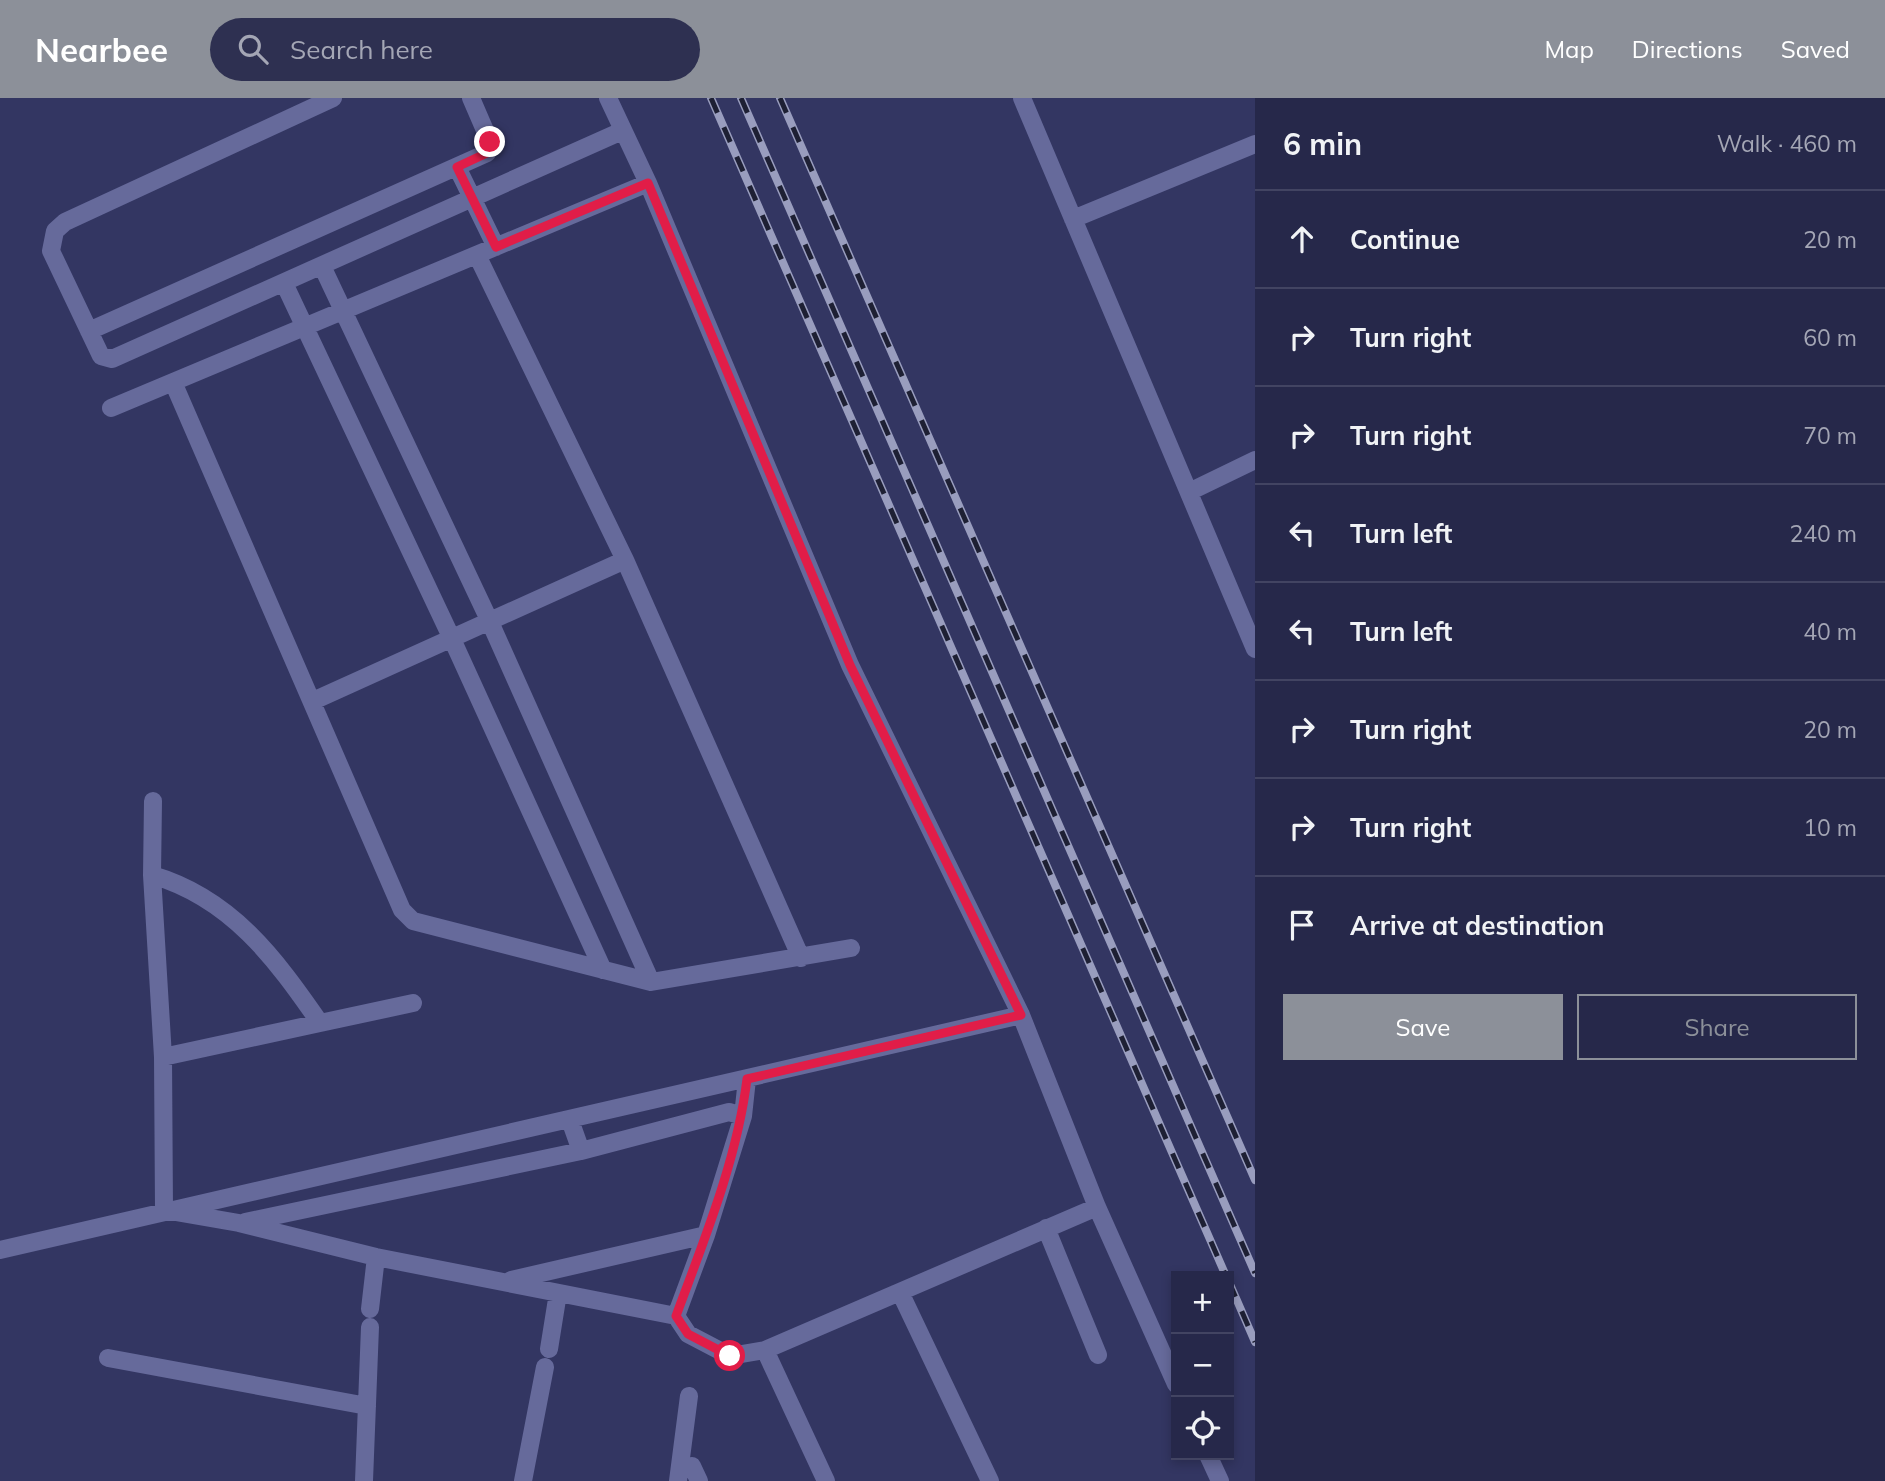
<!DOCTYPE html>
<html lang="en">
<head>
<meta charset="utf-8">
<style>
  body { margin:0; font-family:Mulish,sans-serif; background:#2e3051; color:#f1f3f6 }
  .controls { position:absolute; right:21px; bottom:21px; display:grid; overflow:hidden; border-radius:0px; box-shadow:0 4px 10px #0003 }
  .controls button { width:63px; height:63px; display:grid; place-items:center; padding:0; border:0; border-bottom:2px solid #424462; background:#26284a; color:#f1f3f6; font:35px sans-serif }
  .stop { position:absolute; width:21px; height:21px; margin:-16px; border:5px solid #e11d48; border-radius:50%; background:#fff }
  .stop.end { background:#e11d48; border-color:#fff; box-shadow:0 2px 7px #0008 }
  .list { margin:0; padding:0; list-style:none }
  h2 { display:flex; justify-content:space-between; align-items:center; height:91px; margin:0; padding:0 28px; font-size:30px }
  h2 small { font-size:23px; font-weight:400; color:#a4a6b5 }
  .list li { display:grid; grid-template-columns:46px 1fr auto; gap:21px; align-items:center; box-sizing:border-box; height:98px; padding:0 28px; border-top:2px solid #424462 }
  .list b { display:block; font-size:26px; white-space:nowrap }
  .list em { font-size:23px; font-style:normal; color:#a4a6b5 }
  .actions { display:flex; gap:14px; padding:21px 28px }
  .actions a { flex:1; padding:16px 0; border:2px solid #8c9099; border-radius:0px; text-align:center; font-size:24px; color:#8c9099 }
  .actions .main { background:#8c9099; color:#fff }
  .icon { flex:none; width:38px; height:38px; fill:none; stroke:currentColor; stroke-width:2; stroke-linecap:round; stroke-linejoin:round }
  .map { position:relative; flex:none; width:1255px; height:1383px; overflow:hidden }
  header { display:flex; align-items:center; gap:42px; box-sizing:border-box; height:98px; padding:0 35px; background:#8c9099; color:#fff }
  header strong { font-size:33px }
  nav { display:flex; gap:38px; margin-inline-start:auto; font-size:24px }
  .search { width:490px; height:63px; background:#2e3051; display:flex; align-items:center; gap:18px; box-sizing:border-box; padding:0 24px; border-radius:38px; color:#a4a6b5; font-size:26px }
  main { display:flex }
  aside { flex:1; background:#26284a }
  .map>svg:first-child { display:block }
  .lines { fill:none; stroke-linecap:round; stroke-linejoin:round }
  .street { stroke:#666a9b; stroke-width:18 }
  .rail-casing { stroke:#999dbe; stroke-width:8 }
  .rail { stroke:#1e2034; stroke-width:5; stroke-dasharray:16; stroke-linecap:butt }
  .route { stroke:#e11d48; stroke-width:9 }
</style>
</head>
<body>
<header>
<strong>Nearbee</strong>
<div class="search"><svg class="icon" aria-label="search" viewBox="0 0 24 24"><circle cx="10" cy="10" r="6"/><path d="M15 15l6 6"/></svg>Search here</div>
<nav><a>Map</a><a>Directions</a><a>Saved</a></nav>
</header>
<main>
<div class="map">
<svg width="1255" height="1383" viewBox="0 0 1255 1383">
  <rect width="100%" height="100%" fill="#333662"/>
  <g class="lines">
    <path class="street" d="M 333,0 L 65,124 L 55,133 L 51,153 L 101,258 L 112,261 L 622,33
      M 608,0 L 648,85 L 850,567 L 1021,917 L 1097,1109 L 1176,1286
      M 1022,0 L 1255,551
      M 457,69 L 496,149
      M 1073,121 L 1255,46
      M 477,157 L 625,462 L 801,860
      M 322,168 L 490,524 L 651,884
      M 284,185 L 452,541 L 603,872
      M 89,233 L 487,55 L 490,44 L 471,0
      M 173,284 L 402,812 L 413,823 L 651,884 L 851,850
      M 111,310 L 648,85
      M 1189,394 L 1255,362
      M 313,603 L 625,462
      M 153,703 L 152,777 C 231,800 275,860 320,925 L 413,905
      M 152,777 L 163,959 L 320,925
      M 163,959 L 164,1112 L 239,1125 L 376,1159 L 676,1218 L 688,1236 L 730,1258 L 765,1252 L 1097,1109
      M 570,1022 L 581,1053 L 729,1014 L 743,1018 L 747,981
      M 245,1124 L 581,1053
      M 1046,1130 L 1098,1257
      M 0,1152 L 1021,917
      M 511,1182 L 706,1137
      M 900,1194 L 990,1383
      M 370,1211 L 376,1159
      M 676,1218 L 706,1137 L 743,1018
      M 549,1251 L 558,1195
      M 765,1252 L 826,1383
      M 108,1260 L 367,1308
      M 1208,1357 L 1220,1383
      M 692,1368 L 699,1383
      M 364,1383 L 370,1229
      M 523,1383 L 545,1269
      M 678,1383 L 689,1298"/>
    <g class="rail-casing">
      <path id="rail" d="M 711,0 L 1226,1178
        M 741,0 L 1255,1175
        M 780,0 L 1255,1082
        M 1229,1184 L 1255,1244"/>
    </g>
    <use href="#rail" class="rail"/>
  </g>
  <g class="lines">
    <path class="route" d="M 490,44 L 487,55 L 457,69 L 496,149 L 648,85 L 850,567 L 1021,917 L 747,981 C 737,1062 704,1142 676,1218 L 688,1236 L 730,1258"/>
  </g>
</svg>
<div class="controls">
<button>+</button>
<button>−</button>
<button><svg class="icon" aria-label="locate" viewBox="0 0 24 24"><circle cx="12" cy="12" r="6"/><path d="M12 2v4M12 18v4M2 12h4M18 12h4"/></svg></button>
</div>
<div class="stop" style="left:730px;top:1258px"></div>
<div class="stop end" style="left:490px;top:44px"></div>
</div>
<aside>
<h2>6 min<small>Walk · 460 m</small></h2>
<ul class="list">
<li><svg class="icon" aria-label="ahead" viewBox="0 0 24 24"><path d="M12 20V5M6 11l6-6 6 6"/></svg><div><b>Continue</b></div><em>20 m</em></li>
<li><svg class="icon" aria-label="right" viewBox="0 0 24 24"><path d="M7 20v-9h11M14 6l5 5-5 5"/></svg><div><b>Turn right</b></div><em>60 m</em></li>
<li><svg class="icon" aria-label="right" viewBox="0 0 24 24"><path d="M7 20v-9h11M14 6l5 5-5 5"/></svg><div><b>Turn right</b></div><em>70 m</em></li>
<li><svg class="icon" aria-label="left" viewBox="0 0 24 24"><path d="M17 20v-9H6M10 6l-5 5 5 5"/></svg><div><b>Turn left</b></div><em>240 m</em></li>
<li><svg class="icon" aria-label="left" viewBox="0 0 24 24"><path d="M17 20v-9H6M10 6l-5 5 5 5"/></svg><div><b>Turn left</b></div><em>40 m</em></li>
<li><svg class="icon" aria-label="right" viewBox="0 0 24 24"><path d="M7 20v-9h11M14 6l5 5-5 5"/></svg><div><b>Turn right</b></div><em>20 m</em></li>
<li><svg class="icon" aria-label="right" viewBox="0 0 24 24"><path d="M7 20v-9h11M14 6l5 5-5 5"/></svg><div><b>Turn right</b></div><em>10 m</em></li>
<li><svg class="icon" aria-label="arrive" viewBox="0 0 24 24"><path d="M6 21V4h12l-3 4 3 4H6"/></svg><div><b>Arrive at destination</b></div></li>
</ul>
<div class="actions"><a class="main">Save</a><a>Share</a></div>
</aside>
</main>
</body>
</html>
